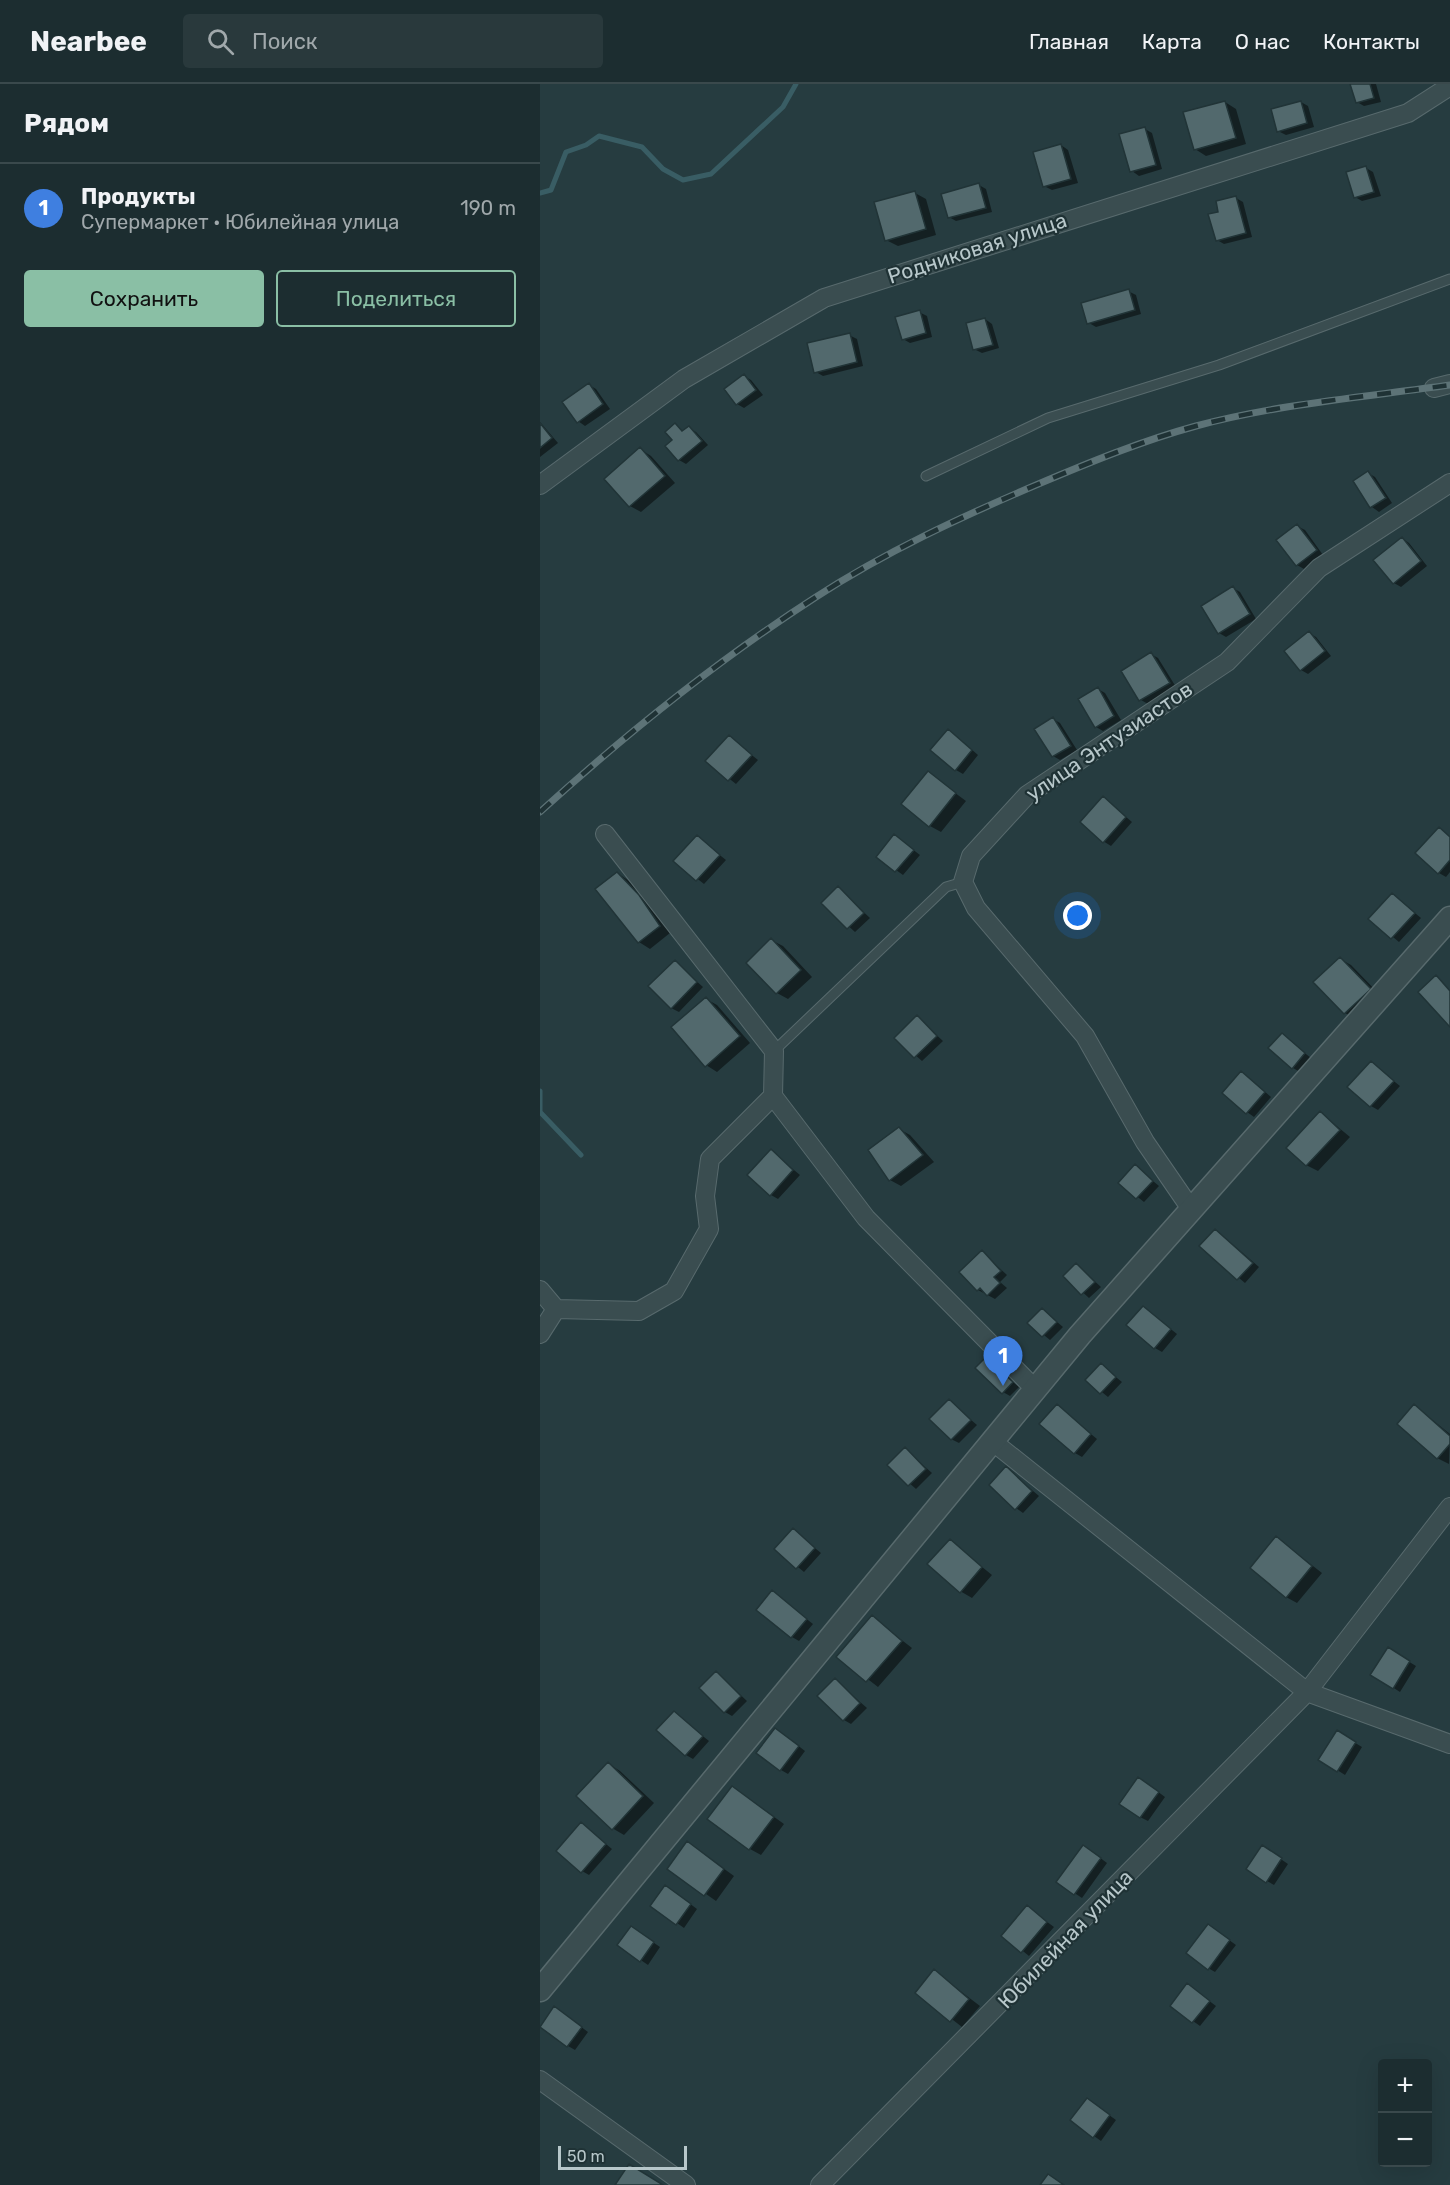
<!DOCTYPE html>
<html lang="ru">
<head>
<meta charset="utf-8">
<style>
  body { margin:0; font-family:Rubik,sans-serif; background:#29393c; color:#f1f3f6 }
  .controls { position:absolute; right:18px; bottom:18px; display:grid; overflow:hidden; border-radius:6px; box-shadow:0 6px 24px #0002 }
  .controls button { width:54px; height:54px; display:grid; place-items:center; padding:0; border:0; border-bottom:2px solid #3a494c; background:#1c2d30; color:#f1f3f6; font:30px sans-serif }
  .scale { position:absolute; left:18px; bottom:15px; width:129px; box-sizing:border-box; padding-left:6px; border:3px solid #b7c7ca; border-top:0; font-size:16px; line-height:21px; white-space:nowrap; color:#b7c7ca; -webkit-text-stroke:4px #1f3235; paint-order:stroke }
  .you { position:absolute; left:538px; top:832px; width:21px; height:21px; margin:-15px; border:4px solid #fff; border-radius:50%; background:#1a73e8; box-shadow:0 0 0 9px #1a73e833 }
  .badge { display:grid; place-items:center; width:39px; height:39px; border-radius:50%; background:#8abfa5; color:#fff; font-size:20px; font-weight:700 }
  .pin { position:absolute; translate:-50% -50px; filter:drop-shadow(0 2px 3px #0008) }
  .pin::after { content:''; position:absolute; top:32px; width:21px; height:18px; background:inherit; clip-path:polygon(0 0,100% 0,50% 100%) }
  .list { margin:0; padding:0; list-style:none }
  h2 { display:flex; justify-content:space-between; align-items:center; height:78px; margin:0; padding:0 24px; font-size:26px }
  h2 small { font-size:20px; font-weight:400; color:#a0a8ab }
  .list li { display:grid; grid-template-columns:39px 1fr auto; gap:18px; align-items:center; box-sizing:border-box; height:90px; padding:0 24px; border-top:2px solid #3a494c }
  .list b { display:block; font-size:22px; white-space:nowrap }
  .list p { margin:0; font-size:20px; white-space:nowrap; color:#a0a8ab }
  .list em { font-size:20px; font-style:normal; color:#a0a8ab }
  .actions { display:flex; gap:12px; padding:18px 24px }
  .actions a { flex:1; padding:14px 0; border:2px solid #8abfa5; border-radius:6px; text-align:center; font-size:21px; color:#8abfa5 }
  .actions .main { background:#8abfa5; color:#111 }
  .icon { flex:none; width:33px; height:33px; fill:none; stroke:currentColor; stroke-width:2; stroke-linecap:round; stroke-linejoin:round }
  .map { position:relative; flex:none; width:910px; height:2101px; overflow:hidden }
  header { display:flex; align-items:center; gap:36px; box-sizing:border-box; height:84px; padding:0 30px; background:#1c2d30; border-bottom:2px solid #3a494c }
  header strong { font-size:28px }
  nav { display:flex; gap:33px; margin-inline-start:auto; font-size:21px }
  .search { width:420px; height:54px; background:#29393c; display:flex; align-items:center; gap:15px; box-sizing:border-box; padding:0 21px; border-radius:6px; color:#a0a8ab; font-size:22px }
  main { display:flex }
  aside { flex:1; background:#1c2d30 }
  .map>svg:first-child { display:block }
  .shadow { fill:#0007 }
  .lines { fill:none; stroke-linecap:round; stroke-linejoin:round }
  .stream { stroke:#395d64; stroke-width:5 }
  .building { fill:#52696d; stroke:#213437; stroke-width:1.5 }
  .service-casing { stroke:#586a6d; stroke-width:11 }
  .minor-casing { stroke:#586a6d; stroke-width:20 }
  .tertiary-casing { stroke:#586a6d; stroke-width:25 }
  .service { stroke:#3a4d50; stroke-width:9 }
  .minor { stroke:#3a4d50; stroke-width:18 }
  .tertiary { stroke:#3a4d50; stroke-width:22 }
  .rail-casing { stroke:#5d7377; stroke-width:7 }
  .rail { stroke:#1f3235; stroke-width:4.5; stroke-dasharray:14; stroke-linecap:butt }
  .labels { text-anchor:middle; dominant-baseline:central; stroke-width:4.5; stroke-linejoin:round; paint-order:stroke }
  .street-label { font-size:21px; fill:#b7c7ca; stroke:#1f3235 }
</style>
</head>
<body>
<header>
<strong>Nearbee</strong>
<div class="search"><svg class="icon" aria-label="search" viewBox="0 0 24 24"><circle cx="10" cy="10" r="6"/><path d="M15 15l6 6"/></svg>Поиск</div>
<nav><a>Главная</a><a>Карта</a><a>О нас</a><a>Контакты</a></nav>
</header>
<main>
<aside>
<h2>Рядом<small></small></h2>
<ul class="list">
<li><span class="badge" style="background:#3f7fe0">1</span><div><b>Продукты</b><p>Супермаркет · Юбилейная улица</p></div><em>190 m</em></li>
</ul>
<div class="actions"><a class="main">Сохранить</a><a>Поделиться</a></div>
</aside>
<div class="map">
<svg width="910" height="2101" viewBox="0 0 910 2101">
  <rect width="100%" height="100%" fill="#263c40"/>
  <path class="shadow" d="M 812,0 L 836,0 L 841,18 L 824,22 L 817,18 Z
    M 685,18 L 696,25 L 706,60 L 666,72 L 655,65 Z
    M 761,18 L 768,22 L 774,43 L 746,51 L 738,47 Z
    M 605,45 L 612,49 L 622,85 L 599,92 L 592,87 Z
    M 521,61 L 528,66 L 538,99 L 512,106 L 504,102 Z
    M 826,84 L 833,88 L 841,112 L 822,117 L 815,113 Z
    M 439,101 L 446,105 L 452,128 L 416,137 L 409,133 Z
    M 375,109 L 386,115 L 396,151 L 358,162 L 346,156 Z
    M 696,114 L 703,118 L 712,153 L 684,160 L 677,156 L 680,129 Z
    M 588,207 L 596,211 L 601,230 L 556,243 L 549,239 Z
    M 379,228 L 387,232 L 392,253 L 370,259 L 363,255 Z
    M 445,235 L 452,240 L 459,264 L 442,269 L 434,265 Z
    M 309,251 L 317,255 L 323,282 L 283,292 L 276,288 Z
    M 204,292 L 211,296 L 223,311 L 204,324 L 197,320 Z
    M 49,301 L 56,305 L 70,325 L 45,342 L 38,337 Z
    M 0,338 L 18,359 L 0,373 Z
    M 135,341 L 144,348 L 149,344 L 156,348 L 168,361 L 146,380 L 139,376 L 134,356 Z
    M 100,365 L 111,372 L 135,399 L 101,428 L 90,422 Z
    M 828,389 L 835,393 L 852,419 L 839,428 L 832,423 L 815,398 Z
    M 757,442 L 765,446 L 783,471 L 764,485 L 757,481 L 738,457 Z
    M 862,454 L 869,459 L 887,482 L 861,503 L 854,499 Z
    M 693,504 L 700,508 L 716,535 L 686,553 L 679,549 Z
    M 769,549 L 776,553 L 791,572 L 768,590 L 761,586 Z
    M 611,570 L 618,574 L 636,603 L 608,620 L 601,616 L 583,587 Z
    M 558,605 L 565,609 L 581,636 L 563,647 L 556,643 Z
    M 513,635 L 520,639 L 537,666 L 520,676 L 513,672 Z
    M 415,651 L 438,671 L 423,690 L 416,686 Z
    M 189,653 L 218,676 L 196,700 L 167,677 Z
    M 388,689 L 426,717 L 401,748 L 390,742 Z
    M 564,714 L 592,738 L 571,762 L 563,757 Z
    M 899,745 L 910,753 L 910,788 L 906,793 L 899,789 Z
    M 355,752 L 380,771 L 363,791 L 338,773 Z
    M 157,753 L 186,776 L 164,800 L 135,777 Z
    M 77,789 L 88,796 L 110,819 L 130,849 L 110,865 L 99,858 Z
    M 298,804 L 330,834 L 315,848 L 283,819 Z
    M 852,810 L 881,834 L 859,858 L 831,835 Z
    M 231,856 L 243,862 L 272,893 L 248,915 L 237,909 Z
    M 800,875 L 811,881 L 841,912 L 816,935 L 805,929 Z
    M 135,878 L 163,903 L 139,928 L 131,924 Z
    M 166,915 L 177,921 L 210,959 L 177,988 L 166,981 Z
    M 377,933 L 403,957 L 382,977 L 356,954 Z
    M 742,951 L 771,974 L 760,988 L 753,984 Z
    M 831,979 L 860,1002 L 838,1026 L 831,1022 Z
    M 708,993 L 731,1013 L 714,1033 L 707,1028 Z
    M 781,1029 L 810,1053 L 778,1087 L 766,1081 Z
    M 359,1045 L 370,1051 L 394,1078 L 361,1102 L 350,1096 Z
    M 231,1067 L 260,1091 L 238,1115 L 231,1111 Z
    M 595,1082 L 619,1102 L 604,1118 L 580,1099 Z
    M 676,1146 L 719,1183 L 705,1199 L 661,1162 Z
    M 442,1168 L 467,1191 L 460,1198 L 467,1204 L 455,1215 L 438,1206 Z
    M 537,1181 L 561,1203 L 549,1214 L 525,1192 Z
    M 603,1223 L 637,1250 L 622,1268 L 615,1264 Z
    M 502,1225 L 523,1243 L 510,1256 L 489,1239 Z
    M 446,1275 L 479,1303 L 470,1312 L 463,1308 Z
    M 561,1281 L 582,1298 L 568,1313 L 547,1296 Z
    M 409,1317 L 437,1341 L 419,1359 L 411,1355 Z
    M 517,1322 L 557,1355 L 542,1373 L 535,1369 Z
    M 875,1322 L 910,1350 L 909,1380 L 897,1374 Z
    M 365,1365 L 392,1389 L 376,1405 L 349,1381 Z
    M 466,1384 L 499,1412 L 483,1429 L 476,1424 Z
    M 253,1446 L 281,1469 L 264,1488 L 236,1465 Z
    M 737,1454 L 782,1489 L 757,1519 L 746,1513 Z
    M 410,1457 L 452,1491 L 432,1514 L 420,1507 Z
    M 232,1508 L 273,1540 L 259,1557 L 252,1553 Z
    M 332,1533 L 372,1564 L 338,1603 L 298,1572 Z
    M 848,1565 L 876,1582 L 860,1608 L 832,1590 Z
    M 176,1588 L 207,1617 L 192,1632 L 185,1628 Z
    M 295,1596 L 327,1624 L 311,1640 L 304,1636 Z
    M 134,1629 L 169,1657 L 153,1675 L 146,1671 Z
    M 797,1648 L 822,1663 L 805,1691 L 780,1675 Z
    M 243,1650 L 265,1667 L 248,1690 L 241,1686 Z
    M 69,1680 L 80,1687 L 114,1719 L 84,1751 L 72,1744 Z
    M 606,1699 L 625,1713 L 608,1737 L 600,1733 Z
    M 192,1703 L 244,1740 L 221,1771 L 210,1765 Z
    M 42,1740 L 72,1765 L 49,1791 L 42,1787 Z
    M 158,1766 L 194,1792 L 176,1817 L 129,1784 Z
    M 551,1767 L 567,1779 L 542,1814 L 518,1798 Z
    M 729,1767 L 748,1780 L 734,1801 L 727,1797 Z
    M 133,1807 L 157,1825 L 144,1844 L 137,1839 Z
    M 487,1823 L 514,1843 L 489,1872 L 463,1851 Z
    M 675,1846 L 696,1861 L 675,1888 L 668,1884 Z
    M 98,1848 L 120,1863 L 108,1881 L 79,1861 Z
    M 394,1887 L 440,1922 L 422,1943 L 377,1908 Z
    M 648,1901 L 676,1922 L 660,1942 L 632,1922 Z
    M 21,1928 L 48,1948 L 35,1966 L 28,1962 Z
    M 548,2016 L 576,2036 L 561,2057 L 554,2052 Z"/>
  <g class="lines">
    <path class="stream" d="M 0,109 L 11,106 L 26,68 L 46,61 L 59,52 L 102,63 L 123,85 L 143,96 L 171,90 L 243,23 L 256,0
      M 0,1007 L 0,1028 L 41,1071"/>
  </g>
  <path class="building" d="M 810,0 L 830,0 L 834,14 L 816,19 Z
    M 685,17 L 696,54 L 654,66 L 643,28 Z
    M 761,17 L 767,39 L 737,48 L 731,25 Z
    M 605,43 L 616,81 L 590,88 L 579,50 Z
    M 521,60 L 531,95 L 503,103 L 493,68 Z
    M 826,82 L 834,108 L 814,114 L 806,88 Z
    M 439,99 L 446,124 L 408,134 L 401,110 Z
    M 375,107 L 386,145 L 345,157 L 334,118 Z
    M 696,112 L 706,149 L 676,157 L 668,130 L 678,128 L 676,117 Z
    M 589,205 L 595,226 L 547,240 L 541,219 Z
    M 380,226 L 386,249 L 362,256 L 355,233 Z
    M 445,234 L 453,261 L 433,266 L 426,239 Z
    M 310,249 L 317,278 L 274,289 L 267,259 Z
    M 204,290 L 216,306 L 196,321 L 184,305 Z
    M 49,299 L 63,320 L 37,339 L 22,318 Z
    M 0,339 L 12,354 L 0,364 Z
    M 135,339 L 142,347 L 149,342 L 162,357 L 138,377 L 125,362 L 132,356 L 125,348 Z
    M 100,363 L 125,392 L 89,423 L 64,395 Z
    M 828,387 L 846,414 L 830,424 L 813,397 Z
    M 757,440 L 777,466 L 756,482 L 736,456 Z
    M 862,453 L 881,477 L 853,500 L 833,476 Z
    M 693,502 L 710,530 L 678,550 L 661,522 Z
    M 769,547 L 785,567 L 760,587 L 744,567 Z
    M 611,568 L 630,599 L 599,617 L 581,587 Z
    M 558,603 L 574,632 L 555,644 L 538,615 Z
    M 513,633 L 531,662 L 512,673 L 494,645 Z
    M 408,645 L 432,666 L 415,687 L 390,666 Z
    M 189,651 L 212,671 L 188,697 L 165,677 Z
    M 388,687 L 416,709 L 389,743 L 361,720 Z
    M 563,712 L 586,733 L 563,759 L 540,738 Z
    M 899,743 L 910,753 L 910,776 L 898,790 L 875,769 Z
    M 354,750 L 374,766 L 355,788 L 336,773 Z
    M 157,751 L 180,771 L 156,797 L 133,777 Z
    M 77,788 L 99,811 L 120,842 L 98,859 L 55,805 Z
    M 298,802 L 324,829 L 307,845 L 281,819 Z
    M 852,809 L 875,829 L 851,855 L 828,835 Z
    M 231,854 L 261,886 L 236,910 L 206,879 Z
    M 800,873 L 831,905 L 804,930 L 773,898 Z
    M 135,876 L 157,898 L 131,925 L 108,902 Z
    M 896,891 L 910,907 L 910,943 L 878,908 Z
    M 166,913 L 200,952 L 165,983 L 131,943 Z
    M 377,931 L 397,952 L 374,974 L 354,954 Z
    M 742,949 L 765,969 L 752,985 L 728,964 Z
    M 831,977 L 854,997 L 830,1023 L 807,1003 Z
    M 701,987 L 725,1008 L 706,1030 L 682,1009 Z
    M 780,1027 L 800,1046 L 766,1082 L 746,1064 Z
    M 359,1043 L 383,1071 L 349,1097 L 328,1066 Z
    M 231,1065 L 253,1086 L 230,1112 L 207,1091 Z
    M 595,1080 L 613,1097 L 596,1115 L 578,1099 Z
    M 675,1145 L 713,1179 L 697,1196 L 659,1162 Z
    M 442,1166 L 461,1187 L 454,1193 L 460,1199 L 447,1212 L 440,1204 L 437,1207 L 419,1188 Z
    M 536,1179 L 555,1198 L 541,1211 L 523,1192 Z
    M 603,1222 L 631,1245 L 614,1265 L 586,1241 Z
    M 502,1224 L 517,1238 L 502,1253 L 487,1239 Z
    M 446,1273 L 473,1298 L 462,1310 L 435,1284 Z
    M 561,1279 L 576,1293 L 560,1310 L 545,1296 Z
    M 409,1315 L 431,1336 L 411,1356 L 389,1335 Z
    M 517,1320 L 551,1350 L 534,1370 L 499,1340 Z
    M 874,1320 L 910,1352 L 910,1360 L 897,1375 L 857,1340 Z
    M 365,1363 L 386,1385 L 368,1402 L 347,1381 Z
    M 466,1382 L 492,1407 L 475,1426 L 449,1401 Z
    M 253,1444 L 275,1464 L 256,1485 L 234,1465 Z
    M 736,1452 L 772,1482 L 746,1514 L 710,1484 Z
    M 410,1455 L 442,1483 L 420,1509 L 387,1480 Z
    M 232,1506 L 267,1535 L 251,1554 L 216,1526 Z
    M 332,1531 L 362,1557 L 326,1598 L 296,1573 Z
    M 848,1563 L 870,1577 L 853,1605 L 830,1591 Z
    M 176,1587 L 201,1612 L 184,1629 L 159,1604 Z
    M 295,1594 L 320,1619 L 303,1637 L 277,1612 Z
    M 134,1627 L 163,1652 L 145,1672 L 116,1646 Z
    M 235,1644 L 259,1662 L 240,1687 L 216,1669 Z
    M 797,1646 L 816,1658 L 797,1688 L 778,1676 Z
    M 68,1678 L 103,1712 L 72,1746 L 36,1712 Z
    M 598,1693 L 619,1708 L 600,1734 L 579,1720 Z
    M 192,1702 L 234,1733 L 209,1766 L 167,1735 Z
    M 41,1738 L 66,1760 L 41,1789 L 16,1767 Z
    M 147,1757 L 184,1785 L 164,1812 L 127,1785 Z
    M 543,1761 L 561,1774 L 534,1811 L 516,1798 Z
    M 722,1761 L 742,1774 L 726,1799 L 706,1785 Z
    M 125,1801 L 151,1820 L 136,1841 L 110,1822 Z
    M 487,1821 L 507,1838 L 481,1869 L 461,1852 Z
    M 668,1840 L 690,1856 L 668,1886 L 646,1869 Z
    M 91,1842 L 114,1858 L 100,1878 L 77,1861 Z
    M 394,1885 L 429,1915 L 410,1938 L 375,1909 Z
    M 647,1899 L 670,1917 L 652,1939 L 630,1922 Z
    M 14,1922 L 42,1943 L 27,1963 L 0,1943 Z
    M 547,2014 L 570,2031 L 553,2054 L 530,2036 Z
    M 89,2080 L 123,2101 L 75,2101 Z
    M 508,2090 L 524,2101 L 500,2101 Z"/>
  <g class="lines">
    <g class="service-casing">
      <path id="service" d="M 386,392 L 508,334 L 679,281 L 910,195
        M 234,967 L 406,803 L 423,798"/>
    </g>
    <g class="minor-casing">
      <path id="minor" d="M 894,304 L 910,300
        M 0,401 L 144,295 L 284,214 L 868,29 L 910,2
        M 65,750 L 234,967 L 233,1012 L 326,1134 L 495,1305
        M 651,1125 L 605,1058 L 545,952 L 436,824 L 423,798 L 431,772 L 487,711 L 687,578 L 779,484 L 910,399
        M 0,1206 L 16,1225 L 0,1250
        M 16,1225 L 99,1227 L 134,1207 L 169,1145 L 165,1112 L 170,1075 L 233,1012
        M 452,1357 L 767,1608 L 910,1660
        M 0,1996 L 146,2101
        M 280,2101 L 767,1608 L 910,1423"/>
    </g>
    <g class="tertiary-casing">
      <path id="tertiary" d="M 0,1906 L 540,1251 L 910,834"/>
    </g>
    <use href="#service" class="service"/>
    <use href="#minor" class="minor"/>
    <use href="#tertiary" class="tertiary"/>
    <g class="rail-casing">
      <path id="rail" d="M 0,728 C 86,650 178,576 276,513 C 345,468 421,433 496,401 C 548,379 601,357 656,342 C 738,320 825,313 910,301"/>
    </g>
    <use href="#rail" class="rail"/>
  </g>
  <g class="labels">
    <g class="street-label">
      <text transform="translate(437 164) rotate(-18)">Родниковая улица</text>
      <text transform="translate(569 657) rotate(-34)">улица Энтузиастов</text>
      <text transform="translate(525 1855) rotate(-46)">Юбилейная улица</text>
    </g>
  </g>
</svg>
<div class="controls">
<button>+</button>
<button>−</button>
</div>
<div class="scale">50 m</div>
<div class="you"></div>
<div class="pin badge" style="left:463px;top:1302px;background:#3f7fe0">1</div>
</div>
</main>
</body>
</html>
